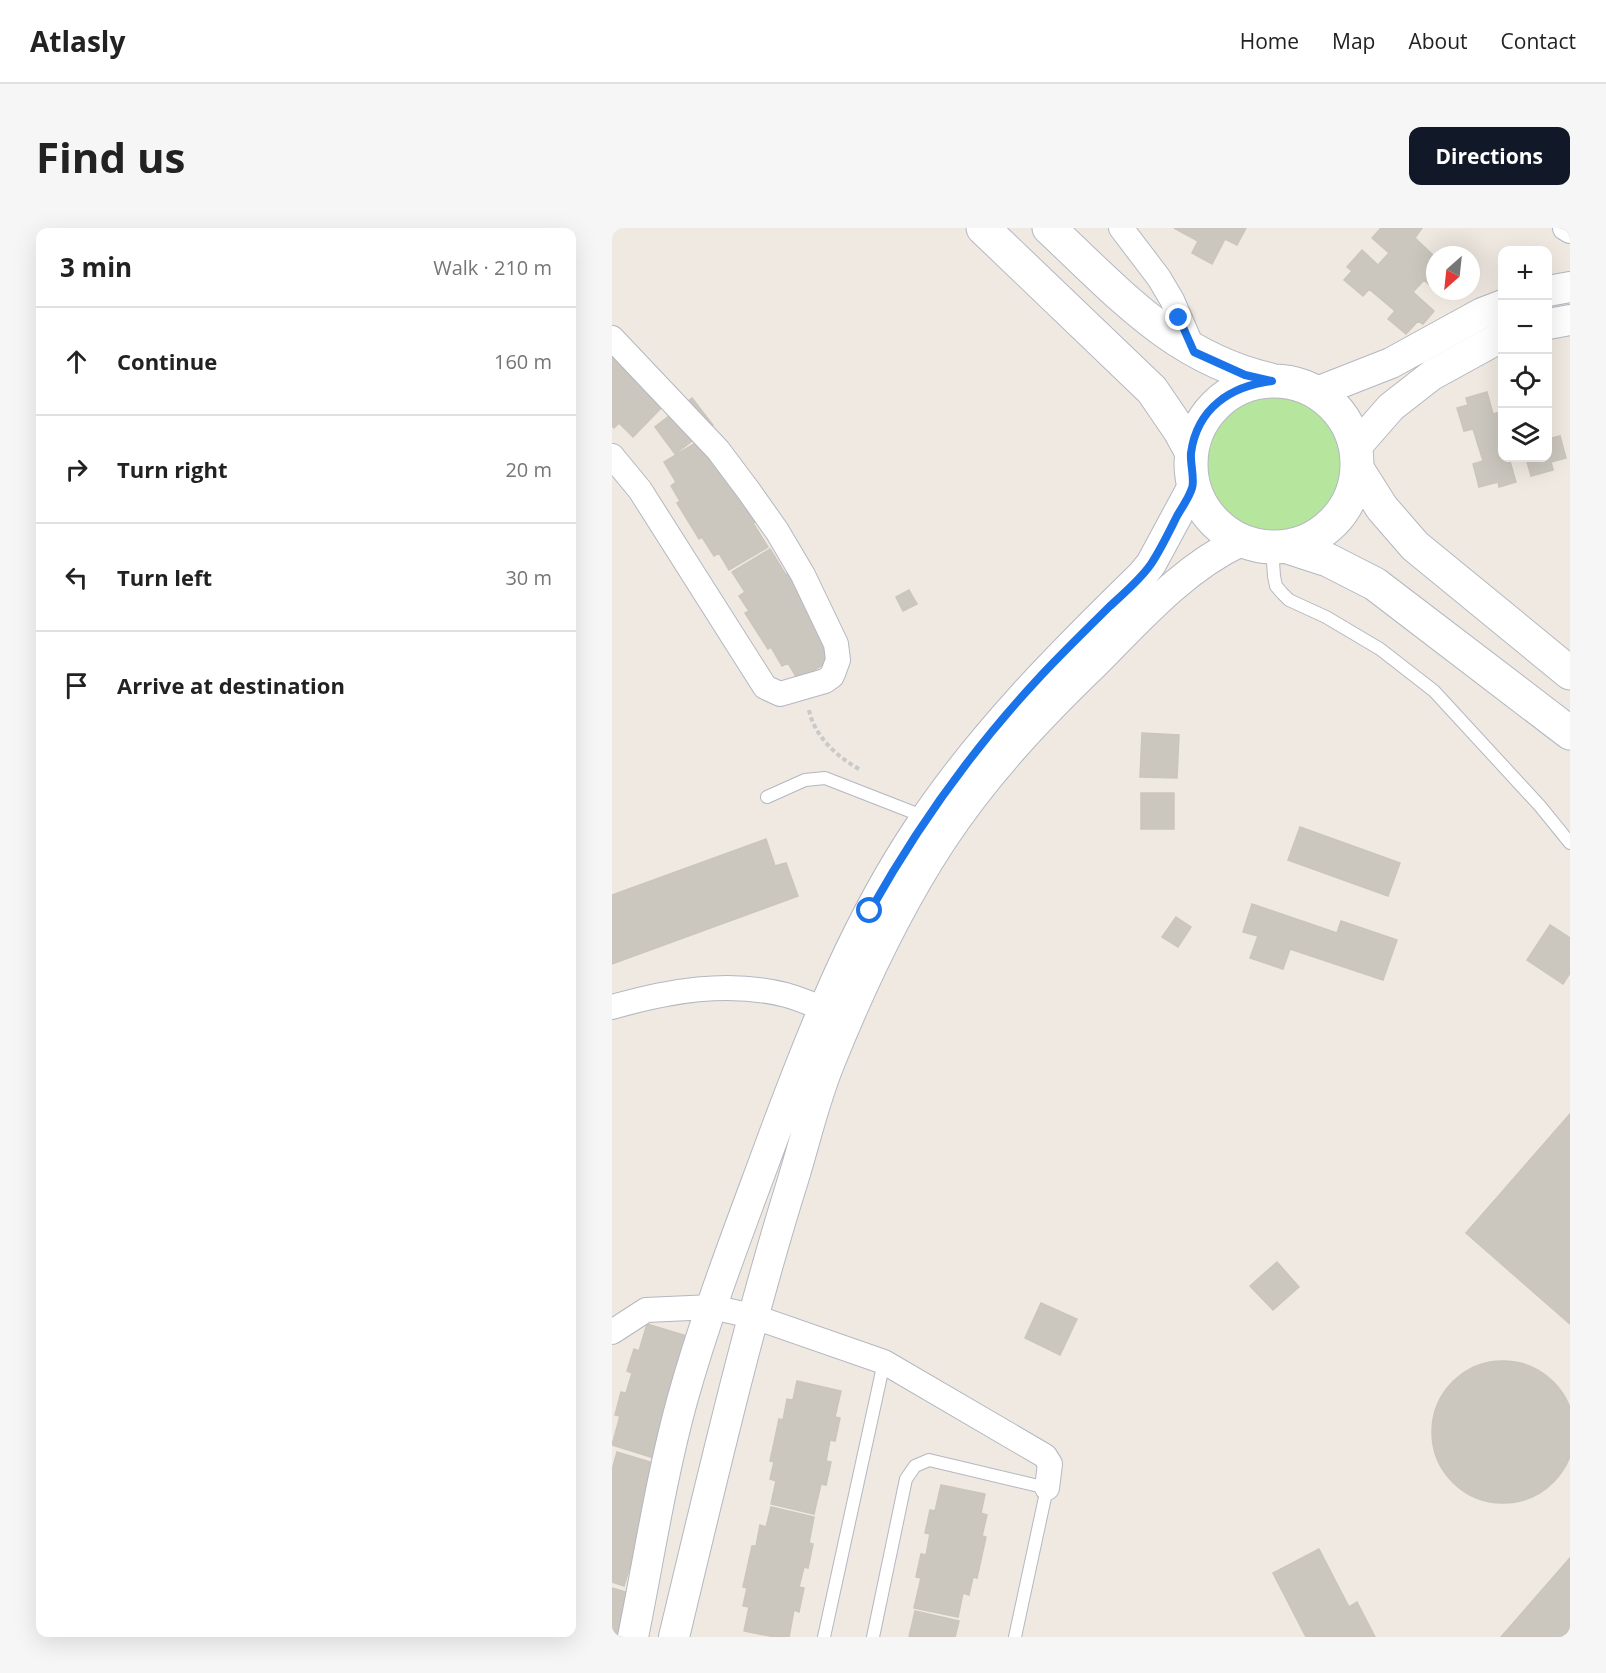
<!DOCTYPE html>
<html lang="en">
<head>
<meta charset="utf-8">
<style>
  body { margin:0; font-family:"Open Sans",sans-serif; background:#f6f6f6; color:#222 }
  .controls { position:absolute; right:18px; top:18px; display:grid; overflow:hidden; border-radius:12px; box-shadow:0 6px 24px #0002 }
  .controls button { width:54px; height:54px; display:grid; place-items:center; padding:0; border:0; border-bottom:2px solid #e0e0e0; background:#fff; color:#222; font:30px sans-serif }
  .compass { position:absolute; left:814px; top:18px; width:54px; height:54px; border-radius:50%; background:#fff; box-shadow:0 6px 24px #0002; rotate:207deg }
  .stop { position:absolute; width:18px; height:18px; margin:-14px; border:4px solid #1a73e8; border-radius:50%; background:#fff }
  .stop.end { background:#1a73e8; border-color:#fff; box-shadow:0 2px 6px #0008 }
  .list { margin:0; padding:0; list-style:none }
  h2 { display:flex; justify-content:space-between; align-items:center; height:78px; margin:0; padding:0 24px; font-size:26px }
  h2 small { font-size:20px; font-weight:400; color:#767676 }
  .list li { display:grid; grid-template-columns:39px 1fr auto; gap:18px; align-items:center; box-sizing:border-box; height:108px; padding:0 24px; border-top:2px solid #e0e0e0 }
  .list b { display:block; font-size:22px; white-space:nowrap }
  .list em { font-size:20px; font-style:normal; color:#767676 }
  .icon { flex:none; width:33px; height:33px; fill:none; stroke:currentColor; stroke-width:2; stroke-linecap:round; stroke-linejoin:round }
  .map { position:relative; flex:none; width:958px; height:1409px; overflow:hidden; border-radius:12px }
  header { display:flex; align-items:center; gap:36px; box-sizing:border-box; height:84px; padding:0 30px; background:#fff; border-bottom:2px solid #e0e0e0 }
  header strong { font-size:28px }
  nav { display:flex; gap:33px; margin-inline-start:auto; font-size:21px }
  .intro { display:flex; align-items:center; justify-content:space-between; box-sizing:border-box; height:144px; padding:0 36px }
  h1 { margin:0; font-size:42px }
  .button { padding:15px 27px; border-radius:12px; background:#111827; color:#fff; font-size:21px; font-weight:700 }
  main { display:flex; gap:36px; padding:0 36px }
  aside { flex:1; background:#fff; border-radius:12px; box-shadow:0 6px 24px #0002 }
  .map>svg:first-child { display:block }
  .green { fill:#b6e59e }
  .building { fill:#cbc7bf; stroke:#cbc5ba; stroke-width:1.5 }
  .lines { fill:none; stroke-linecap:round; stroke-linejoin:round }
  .service-casing { stroke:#b4b7c1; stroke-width:14 }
  .minor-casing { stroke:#b4b7c1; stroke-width:26 }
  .tertiary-casing { stroke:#b4b7c1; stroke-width:32 }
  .secondary-casing { stroke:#b4b7c1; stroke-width:35 }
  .path { stroke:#c9c9c9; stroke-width:4; stroke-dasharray:4.5 3; stroke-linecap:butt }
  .service { stroke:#fff; stroke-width:12 }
  .minor { stroke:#fff; stroke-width:24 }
  .tertiary { stroke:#fff; stroke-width:30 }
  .secondary { stroke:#fff; stroke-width:33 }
  .route { stroke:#1a73e8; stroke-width:8 }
</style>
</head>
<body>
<header>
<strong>Atlasly</strong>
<nav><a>Home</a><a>Map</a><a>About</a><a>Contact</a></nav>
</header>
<div class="intro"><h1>Find us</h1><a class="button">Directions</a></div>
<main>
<aside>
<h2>3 min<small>Walk · 210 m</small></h2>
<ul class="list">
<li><svg class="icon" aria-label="ahead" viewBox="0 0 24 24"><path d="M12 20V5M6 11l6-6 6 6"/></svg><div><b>Continue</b></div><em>160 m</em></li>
<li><svg class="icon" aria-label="right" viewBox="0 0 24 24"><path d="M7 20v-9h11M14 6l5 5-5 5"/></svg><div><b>Turn right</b></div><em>20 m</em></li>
<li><svg class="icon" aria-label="left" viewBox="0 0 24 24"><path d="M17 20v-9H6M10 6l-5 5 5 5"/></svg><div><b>Turn left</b></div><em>30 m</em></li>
<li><svg class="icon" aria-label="arrive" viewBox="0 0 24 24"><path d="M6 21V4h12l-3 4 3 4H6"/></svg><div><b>Arrive at destination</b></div></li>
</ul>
</aside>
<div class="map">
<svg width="958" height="1409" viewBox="0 0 958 1409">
  <rect width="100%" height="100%" fill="#efe9e1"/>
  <path class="green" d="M596 236a67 67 0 1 1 134 0a67 67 0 1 1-134 0Z"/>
  <path class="building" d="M 562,0 L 634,0 L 625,17 L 613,11 L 600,36 L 580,25 L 586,13 Z
    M 769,0 L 810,0 L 803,10 L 823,29 L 823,62 L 812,52 L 801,64 L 822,83 L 811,96 L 806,93 L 794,106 L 776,91 L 783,83 L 757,61 L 751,68 L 732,52 L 740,43 L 735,39 L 750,22 L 766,37 L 777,25 L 760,10 Z
    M 0,120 L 52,177 L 21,209 L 7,195 L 2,200 L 0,198 Z
    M 875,164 L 881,186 L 891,183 L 891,230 L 897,230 L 904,254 L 887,259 L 886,254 L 867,259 L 861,236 L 871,233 L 861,201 L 852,203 L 845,180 L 856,177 L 854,170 Z
    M 80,170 L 101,197 L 63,226 L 43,199 Z
    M 948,208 L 954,230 L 939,234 L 941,242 L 919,248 L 914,230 L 936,230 L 936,211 Z
    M 90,211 L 129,275 L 133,272 L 146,293 L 141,295 L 156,319 L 117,342 L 107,325 L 102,328 L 90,309 L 87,311 L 65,275 L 68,273 L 59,258 L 64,254 L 52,234 Z
    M 158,321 L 174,347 L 179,344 L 191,364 L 187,367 L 224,429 L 186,452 L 176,435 L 170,438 L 159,419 L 156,421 L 133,385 L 137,383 L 127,368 L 133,364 L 120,344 Z
    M 297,362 L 305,376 L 291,383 L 284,369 Z
    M 530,505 L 567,507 L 565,550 L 528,549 Z
    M 529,565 L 562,565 L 562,601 L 529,601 Z
    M 688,599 L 788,635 L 776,668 L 676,632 Z
    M 154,611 L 163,638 L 174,635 L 186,668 L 0,736 L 0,667 Z
    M 640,676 L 725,705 L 729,693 L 785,712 L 771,752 L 678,721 L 671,741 L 638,730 L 646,708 L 631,704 Z
    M 564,689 L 579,699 L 566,719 L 550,709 Z
    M 938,697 L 958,710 L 958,745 L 951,756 L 915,732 Z
    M 958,886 L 958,1096 L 854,1005 Z
    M 665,1034 L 687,1059 L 661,1082 L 638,1058 Z
    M 429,1075 L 465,1091 L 448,1127 L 413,1110 Z
    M 35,1096 L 78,1109 L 42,1230 L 0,1217 L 8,1188 L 3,1187 L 9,1164 L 14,1165 L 20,1145 L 15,1143 L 22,1121 L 27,1123 Z
    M820 1204a71 71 0 1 1 142 0a71 71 0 1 1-142 0Z
    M 185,1153 L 229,1163 L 223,1189 L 228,1190 L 223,1213 L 218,1212 L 214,1233 L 219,1234 L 214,1257 L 209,1256 L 202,1286 L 159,1276 L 164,1253 L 158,1251 L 162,1234 L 158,1233 L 167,1191 L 171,1192 L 175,1171 L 181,1172 Z
    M 5,1224 L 48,1237 L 25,1337 L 19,1335 L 12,1358 L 0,1354 L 0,1242 Z
    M 329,1257 L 373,1266 L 369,1285 L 375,1287 L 370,1308 L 374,1309 L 365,1350 L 361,1349 L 357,1367 L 351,1365 L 346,1389 L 302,1380 L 309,1350 L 304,1349 L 309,1326 L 314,1327 L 318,1306 L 313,1305 L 318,1282 L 323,1283 Z
    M 159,1279 L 202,1289 L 197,1315 L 201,1316 L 196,1340 L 192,1339 L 187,1359 L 192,1360 L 187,1384 L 182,1382 L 177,1409 L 163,1409 L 132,1403 L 137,1379 L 131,1378 L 135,1360 L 131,1359 L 140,1318 L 144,1318 L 148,1297 L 154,1299 Z
    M 707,1321 L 737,1379 L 745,1374 L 763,1409 L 694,1409 L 661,1345 Z
    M 958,1330 L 958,1409 L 889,1409 Z
    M 0,1360 L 17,1365 L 15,1409 L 0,1409 Z
    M 303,1383 L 347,1393 L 343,1409 L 297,1409 Z"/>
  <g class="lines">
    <g class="service-casing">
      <path id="service" d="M 660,320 L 662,348 L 664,358 L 670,365 L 677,372 L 714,389 L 768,421 L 822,463 L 928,578 L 958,615
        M 155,569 L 193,552 L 213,550 L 313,589
        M 212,1409 L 272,1134
        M 261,1409 L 294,1251 L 303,1238 L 317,1232 L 435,1260 L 403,1409"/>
    </g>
    <g class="minor-casing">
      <path id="minor" d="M 509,0 L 547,50 L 560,72 L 582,123
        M 953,0 L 958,3
        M 0,110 L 106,222 L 136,262 L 165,303 L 191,347 L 224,416 L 226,432 L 220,448 L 213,453 L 168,466 L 153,459 L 28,262 L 0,228
        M 0,779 C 56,763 116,752 174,767 C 192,772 209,780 226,787
        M 0,1104 L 34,1082 L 100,1079 L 140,1088 L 272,1134 L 433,1228 L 438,1236 L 435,1260"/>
    </g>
    <g class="tertiary-casing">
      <path id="tertiary" d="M 936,63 L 958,59
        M 936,96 L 958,92
        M 705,164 L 779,135 L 870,85 L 891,77
        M 744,219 L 779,179 L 820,147 L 891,108
        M 21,1409 C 37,1330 49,1250 70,1173 C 96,1080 132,989 165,899 C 204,795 245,693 307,600 C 370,505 449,426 530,347 L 539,336 L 581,258
        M 62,1409 C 99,1256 134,1102 181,952 C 193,913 202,873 217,836 C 248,759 283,683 329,613 C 372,547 426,490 483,435 C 528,390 570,341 629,313"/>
    </g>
    <g class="secondary-casing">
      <path id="secondary" d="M 371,0 L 540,162 L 568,203 L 579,223
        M 437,0 C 507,65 562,130 659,152
        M579 236a83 83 0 1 1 166 0a83 83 0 1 1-166 0Z
        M 746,242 L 770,280 L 803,318 L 958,445
        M 676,319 L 716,332 L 763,356 L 958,505"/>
    </g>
    <path class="path" d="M 197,482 C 202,508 226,530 249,542"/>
    <use href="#service" class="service"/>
    <use href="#minor" class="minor"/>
    <use href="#tertiary" class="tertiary"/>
    <use href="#secondary" class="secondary"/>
  </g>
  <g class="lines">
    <path class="route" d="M 258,683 C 305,599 359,523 425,452 C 448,427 473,403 498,378 C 512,365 528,352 539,336 C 549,321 557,304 565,288 C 570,279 577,270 580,260 C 583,253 578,235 579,225 C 585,180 619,158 660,153 L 633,147 L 582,124 L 567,90"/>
  </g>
</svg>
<div class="controls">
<button>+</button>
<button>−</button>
<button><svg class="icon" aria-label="locate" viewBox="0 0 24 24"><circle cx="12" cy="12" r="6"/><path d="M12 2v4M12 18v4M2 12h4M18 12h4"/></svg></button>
<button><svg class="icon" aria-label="layers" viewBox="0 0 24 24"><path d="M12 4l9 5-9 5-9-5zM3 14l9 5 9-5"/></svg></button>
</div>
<svg class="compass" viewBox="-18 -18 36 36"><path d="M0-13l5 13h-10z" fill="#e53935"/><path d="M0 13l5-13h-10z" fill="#767676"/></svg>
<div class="stop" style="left:258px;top:683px"></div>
<div class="stop end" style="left:567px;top:90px"></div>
</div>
</main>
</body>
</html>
